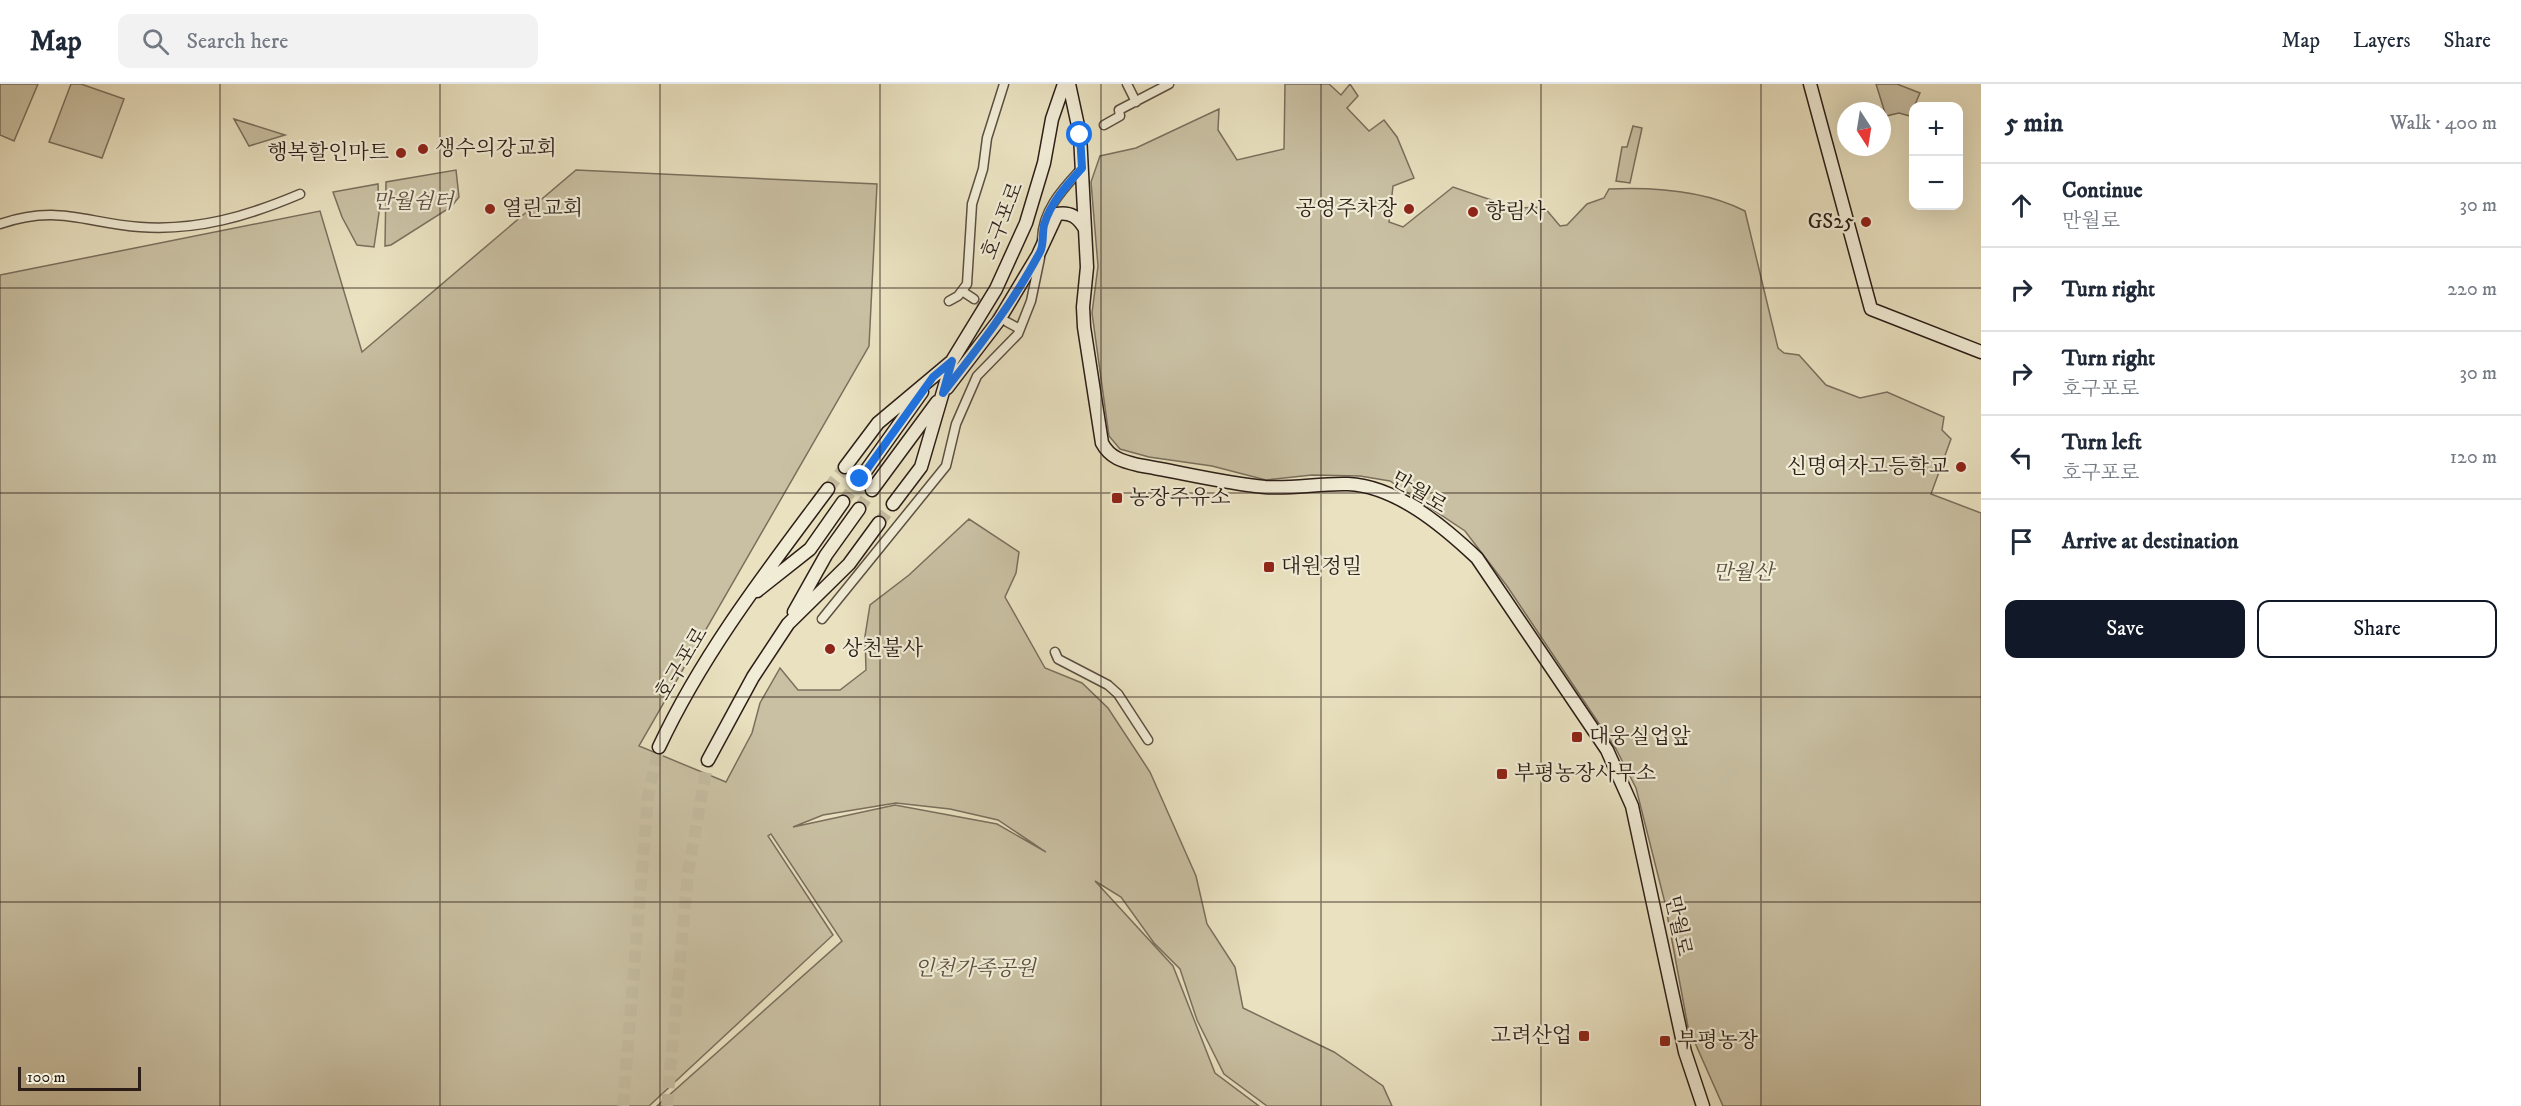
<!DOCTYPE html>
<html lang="en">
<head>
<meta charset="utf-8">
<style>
  body { margin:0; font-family:"IM FELL DW Pica","Noto Serif KR",serif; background:#f2f2f3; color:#1f2937 }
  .controls { position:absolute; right:18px; top:18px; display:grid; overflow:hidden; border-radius:12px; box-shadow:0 6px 24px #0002 }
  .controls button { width:54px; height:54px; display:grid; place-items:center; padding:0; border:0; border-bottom:2px solid #e0e1e3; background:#fff; color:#1f2937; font:30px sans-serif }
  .compass { position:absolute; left:1837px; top:18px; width:54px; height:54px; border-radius:50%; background:#fff; box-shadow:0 6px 24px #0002; rotate:168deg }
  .scale { position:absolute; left:18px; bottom:15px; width:123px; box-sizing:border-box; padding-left:6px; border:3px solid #2c1e17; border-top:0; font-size:16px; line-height:21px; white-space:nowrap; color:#2c1e17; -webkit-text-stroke:4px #f1ecd6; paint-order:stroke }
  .stop { position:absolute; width:18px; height:18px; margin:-14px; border:4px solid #1a73e8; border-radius:50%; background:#fff }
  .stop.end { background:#1a73e8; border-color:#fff; box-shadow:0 2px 6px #0008 }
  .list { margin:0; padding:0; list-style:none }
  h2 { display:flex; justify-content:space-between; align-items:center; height:78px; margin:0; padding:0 24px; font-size:26px }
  h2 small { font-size:20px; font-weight:400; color:#747a83 }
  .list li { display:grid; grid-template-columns:39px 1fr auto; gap:18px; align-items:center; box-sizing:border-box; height:84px; padding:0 24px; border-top:2px solid #e0e1e3 }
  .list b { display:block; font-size:22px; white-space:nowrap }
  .list p { margin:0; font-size:20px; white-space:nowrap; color:#747a83 }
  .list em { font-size:20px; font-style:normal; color:#747a83 }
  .actions { display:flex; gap:12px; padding:18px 24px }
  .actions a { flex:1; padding:14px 0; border:2px solid #111827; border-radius:12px; text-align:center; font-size:21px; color:#111827 }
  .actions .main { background:#111827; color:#fff }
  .icon { flex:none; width:33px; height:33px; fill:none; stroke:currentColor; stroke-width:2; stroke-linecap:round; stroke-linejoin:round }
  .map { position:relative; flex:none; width:1981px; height:1022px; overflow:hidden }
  header { display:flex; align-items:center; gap:36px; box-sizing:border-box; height:84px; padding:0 30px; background:#fff; border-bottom:2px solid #e0e1e3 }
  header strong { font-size:28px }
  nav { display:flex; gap:33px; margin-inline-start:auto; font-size:21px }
  .search { width:420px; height:54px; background:#f2f2f3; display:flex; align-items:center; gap:15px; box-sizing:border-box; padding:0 21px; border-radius:12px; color:#747a83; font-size:22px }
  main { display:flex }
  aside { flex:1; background:#fff }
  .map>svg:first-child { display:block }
  .green { fill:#c9c0a3; stroke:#7a6f5d; stroke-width:1.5; fill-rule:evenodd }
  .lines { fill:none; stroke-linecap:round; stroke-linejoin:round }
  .street-tunnel { stroke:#c3ba9e; stroke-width:8; stroke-dasharray:8 4; stroke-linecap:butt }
  .secondary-tunnel { stroke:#c3ba9e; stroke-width:12; stroke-dasharray:12 6; stroke-linecap:butt }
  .street-casing { stroke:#5b4f41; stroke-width:11 }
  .secondary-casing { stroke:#2c1e17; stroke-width:15 }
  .street { stroke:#f1ecd6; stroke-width:8 }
  .secondary { stroke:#f1ecd6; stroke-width:12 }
  .route { stroke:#1a73e8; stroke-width:8 }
  .grid { fill:none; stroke:#2c1e17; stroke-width:1.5; stroke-opacity:0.55 }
  .poi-dot { fill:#8f2418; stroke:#f1ecd6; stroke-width:2 }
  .labels { text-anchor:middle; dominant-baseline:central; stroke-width:4.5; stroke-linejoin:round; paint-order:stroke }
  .poi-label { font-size:21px; fill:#2c1e17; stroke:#f1ecd6; text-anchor:start }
  .park-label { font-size:21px; font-style:italic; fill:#5b4f41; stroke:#f1ecd6 }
  .street-label { font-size:21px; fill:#2c1e17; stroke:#f1ecd6 }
</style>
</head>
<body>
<header>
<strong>Map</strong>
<div class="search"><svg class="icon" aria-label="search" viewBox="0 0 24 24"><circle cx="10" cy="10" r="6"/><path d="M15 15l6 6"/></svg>Search here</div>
<nav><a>Map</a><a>Layers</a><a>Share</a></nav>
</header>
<main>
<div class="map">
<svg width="1981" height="1022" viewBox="0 0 1981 1022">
  <rect width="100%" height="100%" fill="#e9e1c0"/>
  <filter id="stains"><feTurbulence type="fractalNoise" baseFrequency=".00333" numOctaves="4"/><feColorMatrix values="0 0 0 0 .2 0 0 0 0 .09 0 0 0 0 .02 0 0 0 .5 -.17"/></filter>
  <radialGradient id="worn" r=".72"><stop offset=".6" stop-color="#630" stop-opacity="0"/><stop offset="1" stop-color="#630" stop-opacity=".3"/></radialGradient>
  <path class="green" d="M 0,0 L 38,0 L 14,57 L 0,51 Z
    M 71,0 L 81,0 L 124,15 L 102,74 L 49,58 Z
    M 1285,0 L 1329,0 L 1341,11 L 1350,0 L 1358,12 L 1347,24 L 1369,47 L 1384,36 L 1397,53 L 1414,94 L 1393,102 L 1389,138 L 1403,143 L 1453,103 L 1515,124 L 1544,123 L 1560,142 L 1567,141 L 1587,120 L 1604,114 L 1609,105 C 1653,103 1706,107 1745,127 L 1778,264 L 1784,269 L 1799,271 L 1826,301 L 1860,314 L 1887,308 L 1944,333 L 1942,346 L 1951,355 L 1931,410 L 1981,429 L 1981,1022 L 1723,1022 L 1688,943 L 1665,819 L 1636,704 L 1616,665 L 1507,502 L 1465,447 L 1390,397 L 1360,392 L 1312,391 L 1266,396 L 1212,382 L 1149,373 L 1120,365 L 1109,352 L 1092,229 L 1098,182 L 1091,98 L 1100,72 L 1136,64 L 1219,25 L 1218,46 L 1237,76 L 1284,65 Z
    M 1876,0 L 1897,0 L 1920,9 L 1910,32 L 1899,29 L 1886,32 Z
    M 234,35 L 285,51 L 249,62 Z
    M 1633,42 L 1642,44 L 1630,99 L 1616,97 L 1622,63 L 1627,63 Z
    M 456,86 L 459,113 L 451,123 L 391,161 L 385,162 L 386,98 Z
    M 576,86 L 877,100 L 869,262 L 639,662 L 726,698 L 752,649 L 760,619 L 780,584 L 798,606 L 840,606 L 866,586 L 865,552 L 870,521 L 909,491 L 969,435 L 1019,468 L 1016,489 L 1005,513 L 1045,584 L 1082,599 L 1108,624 L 1150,688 L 1196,792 L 1207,840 L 1235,883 L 1243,924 L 1334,968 L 1383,1002 L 1392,1022 L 1267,1022 L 1224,990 L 1197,936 L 1180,885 L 1154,859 L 1121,813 L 1095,797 L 1173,882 L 1215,989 L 1259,1022 L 657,1022 L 842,857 L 771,750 L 768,752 L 833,851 L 649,1022 L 0,1022 L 0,191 L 320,127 L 362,268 ZM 896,719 L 950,725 L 998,736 L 1046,768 L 997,740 L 895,721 L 793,743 L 823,731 Z
    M 378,100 L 379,129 L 374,163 L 357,161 L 342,133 L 333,108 Z"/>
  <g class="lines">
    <path class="street-tunnel" d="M 974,215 L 1003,235"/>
    <path class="secondary-tunnel" d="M 828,405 L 845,383
      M 843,418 L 860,395
      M 859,425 L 872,406
      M 879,439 L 893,420
      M 623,1022 L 648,713 L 659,663
      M 667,1022 L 688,789 L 708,676"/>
    <g class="street-casing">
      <path id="street" d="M 1127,0 L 1136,18
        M 1104,41 L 1120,32 L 1119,26 L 1169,0
        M 0,140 C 58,120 85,139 140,143 C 198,147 248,132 300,110
        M 1042,155 C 1043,125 1063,105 1082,84
        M 962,207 L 974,215
        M 949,217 L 958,212 L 967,200 L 972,120 L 983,85 L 987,54 L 1004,0
        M 1007,238 L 1020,245
        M 822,535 L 946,382 L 956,340 L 977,292 L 1018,250 L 1031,217 L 1040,174
        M 1055,568 L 1058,575 L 1108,601 L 1118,610 L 1148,656"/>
    </g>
    <g class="secondary-casing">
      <path id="secondary" d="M 1069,0 L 1080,51 L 1087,183 L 1083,223 L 1084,243 L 1102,359 C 1110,374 1122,377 1138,381 C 1180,388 1223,399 1265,403 C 1293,405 1320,399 1348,400 C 1396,402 1443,442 1477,474 L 1607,666 L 1632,722 L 1685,968 L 1703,1022
        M 1810,0 L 1871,225 L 1981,268
        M 947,304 L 999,236 L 1038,171 L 1057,130 C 1071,128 1078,133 1085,145
        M 845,383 L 878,339 L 952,277
        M 860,395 L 922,308
        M 872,406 L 937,318
        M 893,420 L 921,383 L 952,277 L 996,205 L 1026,139 L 1044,79 L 1052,35 L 1064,0
        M 757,507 L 810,465 L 843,418
        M 794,528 L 826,471 L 859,425
        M 659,663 C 703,569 766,488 828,405
        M 708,676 L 753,593 L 788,540 L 849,480 L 879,439"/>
    </g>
    <use href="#street" class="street"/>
    <use href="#secondary" class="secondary"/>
  </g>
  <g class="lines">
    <path class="route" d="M 860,395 L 933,293 L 952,277 L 943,309 C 978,264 1013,219 1040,168 C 1044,161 1042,150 1044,141 C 1051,118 1066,102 1082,84 L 1080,51"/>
  </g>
  <path class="grid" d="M 220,0 L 220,1022M 440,0 L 440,1022M 660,0 L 660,1022M 880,0 L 880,1022M 1101,0 L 1101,1022M 1321,0 L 1321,1022M 1541,0 L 1541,1022M 1761,0 L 1761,1022M 0,204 L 1981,204M 0,409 L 1981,409M 0,613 L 1981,613M 0,818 L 1981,818"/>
  <g class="poi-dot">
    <circle cx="423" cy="65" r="6"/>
    <circle cx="401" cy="69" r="6"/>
    <circle cx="490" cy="125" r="6"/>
    <circle cx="1409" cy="125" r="6"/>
    <circle cx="1473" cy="128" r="6"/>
    <circle cx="1866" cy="138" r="6"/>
    <circle cx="1961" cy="383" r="6"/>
    <rect x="1111" y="408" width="12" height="12" rx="3"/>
    <rect x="1263" y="477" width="12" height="12" rx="3"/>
    <circle cx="830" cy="565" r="6"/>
    <rect x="1571" y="647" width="12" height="12" rx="3"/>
    <rect x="1496" y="684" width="12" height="12" rx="3"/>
    <rect x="1578" y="946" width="12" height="12" rx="3"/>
    <rect x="1659" y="951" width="12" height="12" rx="3"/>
  </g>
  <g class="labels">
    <g class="poi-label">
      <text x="435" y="65">생수의강교회</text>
      <text x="389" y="69" text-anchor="end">행복할인마트</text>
      <text x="502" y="125">열린교회</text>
      <text x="1397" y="125" text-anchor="end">공영주차장</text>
      <text x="1485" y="128">향림사</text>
      <text x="1854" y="138" text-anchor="end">GS25</text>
      <text x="1949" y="383" text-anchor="end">신명여자고등학교</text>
      <text x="1129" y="414">농장주유소</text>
      <text x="1281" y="483">대원정밀</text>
      <text x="842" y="565">상천불사</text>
      <text x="1589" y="653">대웅실업앞</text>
      <text x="1514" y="690">부평농장사무소</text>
      <text x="1572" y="952" text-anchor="end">고려산업</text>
      <text x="1677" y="957">부평농장</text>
    </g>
    <g class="park-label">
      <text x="413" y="118">만월쉼터</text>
      <text x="1743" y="489">만월산</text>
      <text x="975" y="885">인천가족공원</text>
    </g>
    <g class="street-label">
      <text transform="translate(1003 137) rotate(-69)">호구포로</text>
      <text transform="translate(1419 409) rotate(31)">만월로</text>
      <text transform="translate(682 580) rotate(-59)">호구포로</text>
      <text transform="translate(1678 842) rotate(78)">만월로</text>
    </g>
  </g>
  <rect width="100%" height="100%" filter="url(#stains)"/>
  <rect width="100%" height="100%" fill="url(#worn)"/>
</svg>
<div class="controls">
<button>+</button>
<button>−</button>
</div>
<svg class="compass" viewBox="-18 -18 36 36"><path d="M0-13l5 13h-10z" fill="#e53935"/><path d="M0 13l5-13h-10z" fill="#747a83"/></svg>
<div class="scale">100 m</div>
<div class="stop" style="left:1080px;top:51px"></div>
<div class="stop end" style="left:860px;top:395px"></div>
</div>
<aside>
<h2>5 min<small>Walk · 400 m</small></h2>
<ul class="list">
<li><svg class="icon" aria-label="ahead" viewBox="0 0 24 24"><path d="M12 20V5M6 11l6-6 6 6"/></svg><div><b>Continue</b><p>만월로</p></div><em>30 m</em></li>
<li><svg class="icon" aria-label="right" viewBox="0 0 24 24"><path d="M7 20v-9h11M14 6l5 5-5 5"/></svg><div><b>Turn right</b></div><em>220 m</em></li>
<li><svg class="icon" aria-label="right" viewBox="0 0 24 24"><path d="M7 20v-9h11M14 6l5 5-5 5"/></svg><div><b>Turn right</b><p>호구포로</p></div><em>30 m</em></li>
<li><svg class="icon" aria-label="left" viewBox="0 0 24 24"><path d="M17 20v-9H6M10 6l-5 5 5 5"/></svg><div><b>Turn left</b><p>호구포로</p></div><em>120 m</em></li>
<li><svg class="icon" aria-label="arrive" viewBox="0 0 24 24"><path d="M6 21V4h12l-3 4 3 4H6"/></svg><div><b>Arrive at destination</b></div></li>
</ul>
<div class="actions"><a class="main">Save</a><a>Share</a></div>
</aside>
</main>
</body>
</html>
